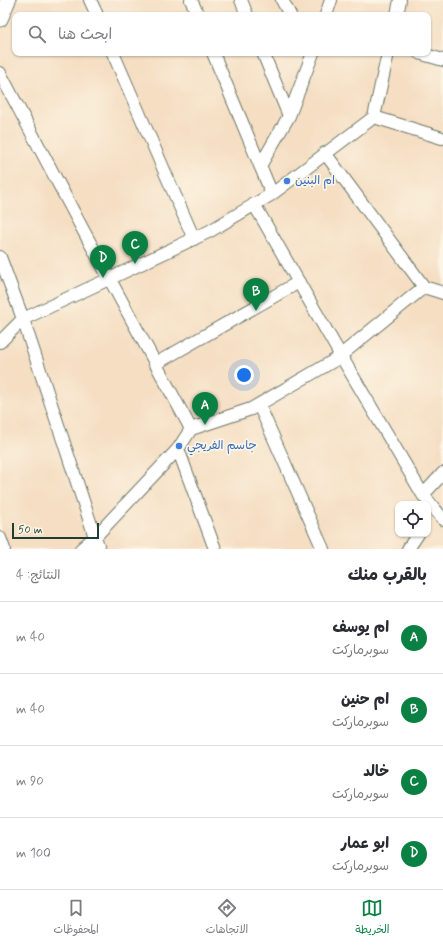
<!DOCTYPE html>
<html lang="ar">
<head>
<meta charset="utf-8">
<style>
  body { margin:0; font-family:Mynerve,"Playpen Sans Arabic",sans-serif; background:#f7f7f7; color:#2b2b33; direction:rtl }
  .controls { position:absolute; right:12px; bottom:12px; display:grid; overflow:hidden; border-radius:8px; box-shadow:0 1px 3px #0004 }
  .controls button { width:36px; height:36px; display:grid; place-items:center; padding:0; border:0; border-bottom:1px solid #e1e1e2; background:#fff; color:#2b2b33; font:20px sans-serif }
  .scale { position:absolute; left:12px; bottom:10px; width:87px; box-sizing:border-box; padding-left:4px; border:2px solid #1f3d34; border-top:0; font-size:11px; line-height:14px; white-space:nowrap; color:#1f3d34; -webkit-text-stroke:3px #fcf5e5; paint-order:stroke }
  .you { position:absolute; left:244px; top:375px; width:14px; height:14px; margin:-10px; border:3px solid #fff; border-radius:50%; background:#1a73e8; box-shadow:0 0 0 6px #1a73e833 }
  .badge { display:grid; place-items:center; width:26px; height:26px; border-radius:50%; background:#0b8043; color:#fff; font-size:13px; font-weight:700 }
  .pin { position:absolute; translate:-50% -33px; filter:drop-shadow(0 1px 2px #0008) }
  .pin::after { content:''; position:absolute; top:21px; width:14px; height:12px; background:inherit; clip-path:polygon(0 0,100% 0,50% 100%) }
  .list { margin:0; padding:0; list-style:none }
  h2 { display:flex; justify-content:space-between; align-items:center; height:52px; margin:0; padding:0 16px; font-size:17px }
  h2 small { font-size:13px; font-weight:400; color:#7c7c81 }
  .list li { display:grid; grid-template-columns:26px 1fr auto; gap:12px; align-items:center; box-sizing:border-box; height:72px; padding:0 16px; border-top:1px solid #e1e1e2 }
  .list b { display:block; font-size:15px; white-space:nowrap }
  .list p { margin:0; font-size:13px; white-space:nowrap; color:#7c7c81 }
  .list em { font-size:13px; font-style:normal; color:#7c7c81 }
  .icon { flex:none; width:22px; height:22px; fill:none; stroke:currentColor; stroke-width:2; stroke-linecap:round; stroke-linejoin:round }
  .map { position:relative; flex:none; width:443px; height:549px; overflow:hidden; direction:ltr }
  .search { position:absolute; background:#fff; box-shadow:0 1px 3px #0004; left:12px; right:12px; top:12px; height:44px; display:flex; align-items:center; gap:10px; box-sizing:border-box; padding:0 14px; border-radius:8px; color:#7c7c81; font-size:15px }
  .sheet { height:340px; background:#fff }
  nav { display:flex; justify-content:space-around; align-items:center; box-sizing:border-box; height:56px; border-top:1px solid #e1e1e2; background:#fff; font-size:11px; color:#7c7c81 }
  nav a { display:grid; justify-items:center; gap:2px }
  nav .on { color:#0b8043 }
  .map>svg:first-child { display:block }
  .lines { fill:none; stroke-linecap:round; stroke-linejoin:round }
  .minor-casing { stroke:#6a7566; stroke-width:14 }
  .tertiary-casing { stroke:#6a7566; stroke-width:17 }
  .minor { stroke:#fff; stroke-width:12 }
  .tertiary { stroke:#fff; stroke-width:15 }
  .shop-dot { fill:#3f7fe0; stroke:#fcf5e5; stroke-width:1.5 }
  .labels { text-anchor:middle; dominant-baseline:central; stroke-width:3.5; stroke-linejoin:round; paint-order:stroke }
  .shop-label { font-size:12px; fill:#366cbe; stroke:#fcf5e5; text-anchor:start }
</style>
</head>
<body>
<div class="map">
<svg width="443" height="549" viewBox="0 0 443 549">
  <rect width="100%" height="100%" fill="#fcf5e5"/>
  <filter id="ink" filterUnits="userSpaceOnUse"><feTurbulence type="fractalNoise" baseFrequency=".025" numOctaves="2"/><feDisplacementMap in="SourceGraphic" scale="8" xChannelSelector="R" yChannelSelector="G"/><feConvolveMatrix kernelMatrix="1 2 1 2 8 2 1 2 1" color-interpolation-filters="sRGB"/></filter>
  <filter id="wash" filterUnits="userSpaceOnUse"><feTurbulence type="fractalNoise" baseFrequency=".012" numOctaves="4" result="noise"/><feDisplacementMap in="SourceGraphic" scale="16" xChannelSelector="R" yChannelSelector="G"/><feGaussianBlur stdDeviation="0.9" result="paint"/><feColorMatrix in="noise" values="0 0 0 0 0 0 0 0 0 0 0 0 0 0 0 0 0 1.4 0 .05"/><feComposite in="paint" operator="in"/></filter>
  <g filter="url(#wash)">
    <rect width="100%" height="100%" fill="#f5dec2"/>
  </g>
  <g filter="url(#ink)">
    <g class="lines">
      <g class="minor-casing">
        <path id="minor" d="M 90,0 L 97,15
          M 191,0 L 198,15
          M 241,0 L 247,15
          M 282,0 L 290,15
          M 326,15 L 331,0
          M 397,15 L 400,0
          M 113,53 L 194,239
          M 213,53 L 272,194
          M 263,53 L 289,116
          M 419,53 L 443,60
          M 0,73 L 82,228 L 191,429
          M 374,117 L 442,138
          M 325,153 L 424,287 L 443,293
          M 260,166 L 289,116 L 313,53
          M 254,204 L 341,356 L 423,495 L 443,519
          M 0,257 L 23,319 L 99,549
          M 0,342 L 23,319 L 109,279 L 210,231 L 272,194 L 374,117 L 388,53
          M 155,364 L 299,282
          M 259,405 L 323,549
          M 178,449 L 215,549
          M 423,495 L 443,473
          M 0,538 L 4,549
          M 81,549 L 95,537 L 178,449 L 191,429 L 251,409 L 335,360 L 424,287
          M 408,549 L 418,534"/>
      </g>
      <g class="tertiary-casing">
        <path id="tertiary" d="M 0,19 L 8,0"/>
      </g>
      <use href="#minor" class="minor"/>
      <use href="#tertiary" class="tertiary"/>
    </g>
  </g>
  <g class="shop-dot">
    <circle cx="287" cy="181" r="4"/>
    <circle cx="179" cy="446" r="4"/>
  </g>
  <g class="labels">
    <g class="shop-label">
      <text x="295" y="181">ام البنين</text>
      <text x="187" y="446">جاسم الفريجي</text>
    </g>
  </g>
</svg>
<div class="controls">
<button><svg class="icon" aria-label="locate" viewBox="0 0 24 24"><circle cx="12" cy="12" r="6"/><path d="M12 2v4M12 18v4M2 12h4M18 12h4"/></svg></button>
</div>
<div class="scale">50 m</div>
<div class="you"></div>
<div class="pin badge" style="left:205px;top:425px">A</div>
<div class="pin badge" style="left:256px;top:311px">B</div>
<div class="pin badge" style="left:135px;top:264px">C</div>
<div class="pin badge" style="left:103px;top:278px">D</div>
<div class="search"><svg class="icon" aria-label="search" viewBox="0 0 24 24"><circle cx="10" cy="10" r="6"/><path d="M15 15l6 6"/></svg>ابحث هنا</div>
</div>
<section class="sheet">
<h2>بالقرب منك<small>النتائج: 4</small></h2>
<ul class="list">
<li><span class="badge">A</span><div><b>ام يوسف</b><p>سوبرماركت</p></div><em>40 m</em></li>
<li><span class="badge">B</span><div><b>ام حنين</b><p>سوبرماركت</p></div><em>40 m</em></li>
<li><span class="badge">C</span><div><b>خالد</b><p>سوبرماركت</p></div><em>90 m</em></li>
<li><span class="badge">D</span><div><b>ابو عمار</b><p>سوبرماركت</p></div><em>100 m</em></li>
</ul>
</section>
<nav>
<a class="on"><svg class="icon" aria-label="map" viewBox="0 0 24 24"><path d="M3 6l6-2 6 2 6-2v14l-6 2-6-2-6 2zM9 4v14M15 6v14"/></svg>الخريطة</a>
<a><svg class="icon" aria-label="directions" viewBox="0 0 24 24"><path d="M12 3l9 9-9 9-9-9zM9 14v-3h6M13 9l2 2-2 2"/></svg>الاتجاهات</a>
<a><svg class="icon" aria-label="saved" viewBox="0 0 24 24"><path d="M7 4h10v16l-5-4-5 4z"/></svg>المحفوظات</a>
</nav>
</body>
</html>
